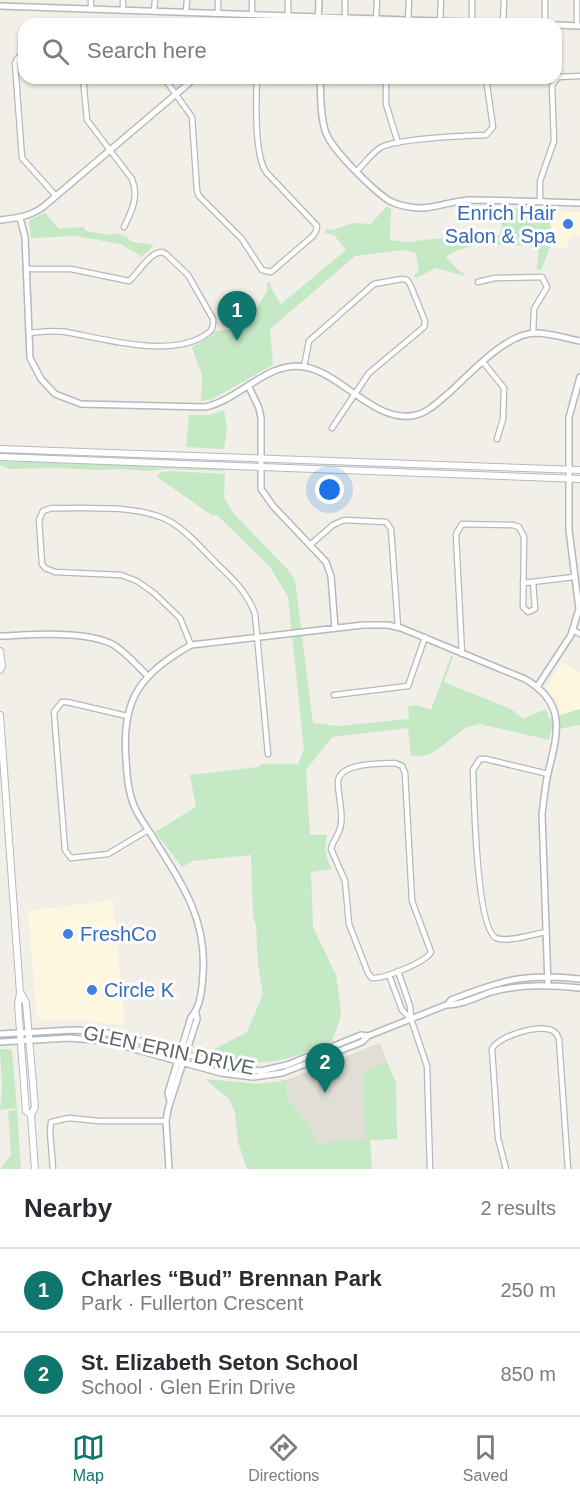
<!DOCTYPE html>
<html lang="en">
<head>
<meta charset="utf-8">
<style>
  body { margin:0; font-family:Helvetica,sans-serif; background:#f7f7f7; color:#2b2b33 }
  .you { position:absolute; left:330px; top:490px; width:21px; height:21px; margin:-15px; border:4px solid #fff; border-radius:50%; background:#1a73e8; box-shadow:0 0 0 9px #1a73e833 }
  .badge { display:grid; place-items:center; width:39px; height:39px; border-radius:50%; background:#0f766e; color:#fff; font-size:20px; font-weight:700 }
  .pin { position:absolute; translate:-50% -50px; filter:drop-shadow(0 2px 3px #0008) }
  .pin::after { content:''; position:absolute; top:32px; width:21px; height:18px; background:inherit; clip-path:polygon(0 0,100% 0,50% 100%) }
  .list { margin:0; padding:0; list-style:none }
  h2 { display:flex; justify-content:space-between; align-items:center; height:78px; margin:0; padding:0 24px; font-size:26px }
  h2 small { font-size:20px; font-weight:400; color:#7c7c81 }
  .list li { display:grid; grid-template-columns:39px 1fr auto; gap:18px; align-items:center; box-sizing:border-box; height:84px; padding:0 24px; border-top:2px solid #e1e1e2 }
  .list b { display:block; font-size:22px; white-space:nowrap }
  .list p { margin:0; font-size:20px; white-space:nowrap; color:#7c7c81 }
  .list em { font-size:20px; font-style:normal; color:#7c7c81 }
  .icon { flex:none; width:33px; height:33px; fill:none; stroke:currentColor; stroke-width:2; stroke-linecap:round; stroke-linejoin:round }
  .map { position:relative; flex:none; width:580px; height:1169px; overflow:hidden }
  .search { position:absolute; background:#fff; box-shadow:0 2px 4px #0004; left:18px; right:18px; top:18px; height:66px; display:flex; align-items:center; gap:15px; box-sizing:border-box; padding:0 21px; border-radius:18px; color:#7c7c81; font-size:22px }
  .sheet { height:246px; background:#fff }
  nav { display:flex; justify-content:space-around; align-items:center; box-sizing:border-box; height:84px; border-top:2px solid #e1e1e2; background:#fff; font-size:16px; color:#7c7c81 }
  nav a { display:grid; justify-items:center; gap:3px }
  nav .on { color:#0f766e }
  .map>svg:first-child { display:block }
  .commercial { fill:#fef7e0 }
  .education { fill:#e1ded6 }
  .green { fill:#c5e8c5 }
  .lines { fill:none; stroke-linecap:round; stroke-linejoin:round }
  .minor-casing { stroke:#b5b8bc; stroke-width:7 }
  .tertiary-casing { stroke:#b5b8bc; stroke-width:8 }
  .secondary-casing { stroke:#b6babf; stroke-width:8 }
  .minor { stroke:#fff; stroke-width:4.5 }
  .tertiary { stroke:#fff; stroke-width:5 }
  .secondary { stroke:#fff; stroke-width:6 }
  .shop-dot { fill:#3f7fe0; stroke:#fff; stroke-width:2 }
  .labels { text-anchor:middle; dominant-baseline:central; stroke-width:6; stroke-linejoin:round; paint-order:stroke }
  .shop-label { font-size:20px; fill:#366cbe; stroke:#fff; text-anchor:start }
  .street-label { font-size:20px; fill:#5f6368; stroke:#fff }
</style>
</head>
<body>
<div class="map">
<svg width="580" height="1169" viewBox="0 0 580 1169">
  <rect width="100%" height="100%" fill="#f1efe8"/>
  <path class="commercial" d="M 551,211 L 580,212 L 580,235 L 570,237 L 567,249 L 550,247 Z
    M 562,662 L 580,673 L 580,709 L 562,715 L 557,701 L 546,687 Z
    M 113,900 L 125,1025 L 85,1021 L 44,1021 L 37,1017 L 28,911 Z"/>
  <path class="education" d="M 380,1043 L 387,1062 L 362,1073 L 365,1139 L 318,1143 L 306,1122 L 287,1098 L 286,1080 Z"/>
  <path class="green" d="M 387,206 L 391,209 L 390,240 L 407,242 L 442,238 L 468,233 L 501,235 L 503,207 L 551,211 L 550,247 L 541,270 L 537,270 L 538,247 C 507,246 472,238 446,257 L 459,271 L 465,274 L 464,276 L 436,268 L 416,278 L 414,276 L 419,271 L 416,253 L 403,250 L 355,256 L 270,329 L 273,365 L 212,399 L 201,401 L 202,375 L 192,347 L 212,336 L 215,331 L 228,330 L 251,317 L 267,291 L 267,283 L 270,282 L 272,290 L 281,304 L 346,250 L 334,235 L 325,233 L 326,229 L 332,230 L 353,223 L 371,224 Z
    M 45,213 L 59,229 L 83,227 L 86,231 L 110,235 L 115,233 L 125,236 L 132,242 L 154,245 L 142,257 L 121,244 L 75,236 L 31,238 L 29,220 Z
    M 224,410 L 227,428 L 224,449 L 186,447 L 189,415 L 210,415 Z
    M 3,461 L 225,469 L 225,471 L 166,469 L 148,471 L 119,469 L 100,470 L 57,468 L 9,469 L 0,465 L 0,462 Z
    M 171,471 L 225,474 L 224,498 L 235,515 L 288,570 L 295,580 L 313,723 L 339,726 L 409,719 L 408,706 L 417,705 L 431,710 L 451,656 L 453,657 L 444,682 L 511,709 L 523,719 L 546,709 L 549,719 L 580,709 L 580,725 L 551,730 L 549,740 L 480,724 C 477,725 474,725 471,726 C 451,733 435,762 411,755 L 408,728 L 332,737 L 306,770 L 310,835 L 327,835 C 324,850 325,856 332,869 L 311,872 L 313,927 L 336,975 L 341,1011 L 339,1022 L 332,1041 C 308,1051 285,1063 259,1062 C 254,1062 251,1064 246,1063 C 233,1061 221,1056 209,1052 L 247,1032 L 263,994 L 258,964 L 256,926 L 253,916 L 251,855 L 193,861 L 182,867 L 155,832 L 196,807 L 190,775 L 259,767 L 261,764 L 298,764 L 304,749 L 288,597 L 270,567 L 217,515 L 213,516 L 157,477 L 160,472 Z
    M 0,1049 L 10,1049 L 12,1051 L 17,1108 L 0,1110 L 2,1087 Z
    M 387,1062 L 396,1083 L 397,1139 L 370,1140 L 372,1169 L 247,1169 L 238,1142 L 235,1113 L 229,1099 L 205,1079 L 259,1084 L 286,1080 L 287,1098 L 306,1122 L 318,1143 L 365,1139 L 362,1073 Z
    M 17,1109 L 21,1169 L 0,1169 L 11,1155 L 8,1111 Z"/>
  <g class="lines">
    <g class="minor-casing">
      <path id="minor" d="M 91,9 L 91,0
        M 123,10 L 123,0
        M 154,11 L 155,0
        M 186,12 L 187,0
        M 218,13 L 218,0
        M 252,15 L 252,0
        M 288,16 L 288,0
        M 345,18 L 345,0
        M 376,19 L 377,0
        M 408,21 L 409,0
        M 440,22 L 441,0
        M 472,22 L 472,0
        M 503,23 L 504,0
        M 545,24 L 545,0
        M 577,25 L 577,0
        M 24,53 L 17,59 L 15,63 L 22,158 L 56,196
        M 83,78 L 87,120 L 132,179 C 139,196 132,211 124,227
        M 164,78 L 192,117 L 197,191 L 199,196 L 242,239 L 262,270 L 271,272 L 313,236 L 316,231 L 317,226 L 266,172 C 254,154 256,101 257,78
        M 386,78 L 386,104 L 398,143
        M 357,171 C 364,164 371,154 380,148 C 396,138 465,136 486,135 L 493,127 L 486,78
        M 540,202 L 540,181 L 554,141 L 552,86 L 558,77 L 580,76
        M 26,269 L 71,269 L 129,281 C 139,273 148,253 162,252 L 166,254 L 188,275 L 213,319 C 214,329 211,332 202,337 C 167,357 104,339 66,332 C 54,330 41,332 29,333
        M 478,282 L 495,278 L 542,277 L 547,287 L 534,309 L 533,333
        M 483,362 L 504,388 L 503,419 L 497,439
        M 304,367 L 309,341 L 316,335 L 374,284 L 402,279 L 407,280 L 410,284 L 425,321 L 424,327 L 369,373 L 332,428
        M 311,544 L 333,525 L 344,520 L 386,522 L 391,529 L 398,627
        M 523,583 L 574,577
        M 573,630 L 580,634
        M 191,645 L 180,618 L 154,593 L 137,581 L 121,575 L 55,572 L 45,568 L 42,564 L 39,520 L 43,511 L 52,508 C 89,509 139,504 171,522 C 188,532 202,549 216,563 C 233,579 247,592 255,614 L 268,754
        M 462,654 L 456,534 L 462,524 L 513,525 L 519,527 L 524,537 L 523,607 L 528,612 L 535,609 L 533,582
        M 334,695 L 408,686 L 425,637
        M 127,716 L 67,702 L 62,702 L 54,712 L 65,850 L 71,858 L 108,854 L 148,830
        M 395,763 L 402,766 L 405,773 L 412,901 L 431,952 C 426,962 384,979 372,978 L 368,973 L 349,924 L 345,881 L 331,849 C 333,840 340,834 341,824 C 343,810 338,796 338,782 C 339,762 381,764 395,763 Z
        M 546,932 C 534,934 507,943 496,938 C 476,928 474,795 473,770 L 480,759 L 486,759 L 548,774
        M 398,971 L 410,1006 L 411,1019 L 427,1066 L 430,1169
        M 389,975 L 402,1010 L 411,1019
        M 53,1169 L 50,1132 L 51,1122 L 69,1118 L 99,1121 L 166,1121
        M 506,1169 L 498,1138 L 492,1049 C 498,1036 541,1023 553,1031 C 557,1033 557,1035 559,1039 L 568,1169"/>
    </g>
    <g class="tertiary-casing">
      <path id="tertiary" d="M 0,6 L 527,24
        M 318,24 L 319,0
        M 556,25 L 580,26
        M 320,78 C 321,95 320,117 326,133 C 333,151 372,189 388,200 C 395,204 403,206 410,207 C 430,211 449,201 469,200 C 506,200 543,202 580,203
        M 20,218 L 25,237 L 30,358 L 41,379 L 55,394 L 81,404 L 205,407 C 240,400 268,360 305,367 C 343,374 376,425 416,415 C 429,412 440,400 450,392 C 471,373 505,334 535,333 C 550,333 565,338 580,341
        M 0,220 C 17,218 29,217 43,207 L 195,78
        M 249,387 L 259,408 L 261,418 L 261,489 L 273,506 L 326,562 L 331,576 L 335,628
        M 0,636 C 31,635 85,630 112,644 C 125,651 136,665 147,675
        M 537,687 L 571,635 L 579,609 L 569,530 L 569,417 L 580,377
        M 447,1005 L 451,1000 C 502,980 525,973 580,979
        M 0,1034 L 74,1030 L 96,1031 L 118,1035 L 224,1065 L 260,1071 L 287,1065 L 361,1035 L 368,1036
        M 0,1042 L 69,1038 L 105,1041 L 221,1073 L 253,1077 L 282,1073 L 362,1042 L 368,1036 L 446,1005 C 462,1005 477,997 491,992 C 521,984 549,985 580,988
        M 170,1101 L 168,1093 L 191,1017 C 201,1007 202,988 203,974 C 207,919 182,884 154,839 C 148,829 140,819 135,808 C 128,792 127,776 126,759 C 121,699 141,673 191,645 L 363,625 L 388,625 L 401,628 L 525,679 C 567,703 558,733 548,773 C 545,786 544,800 542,814 L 548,985
        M 169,1169 L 166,1121 L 168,1109 L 197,1019 L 196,1013"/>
    </g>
    <g class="secondary-casing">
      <path id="secondary" d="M 0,449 L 580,470
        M 0,457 L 580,479
        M 0,651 L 2,666 L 0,670
        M 0,715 L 20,993 L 18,1004 L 26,1111 L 31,1115
        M 21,993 L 26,1003 L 35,1107 L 31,1115 L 35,1169"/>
    </g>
    <use href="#minor" class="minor"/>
    <use href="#tertiary" class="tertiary"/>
    <use href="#secondary" class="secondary"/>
  </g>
  <g class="shop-dot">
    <circle cx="568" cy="224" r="6"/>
    <circle cx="68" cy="934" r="6"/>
    <circle cx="92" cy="990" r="6"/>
  </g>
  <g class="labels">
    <g class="shop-label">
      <text x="556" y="213" text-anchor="end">Enrich Hair<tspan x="556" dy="23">Salon &amp; Spa</tspan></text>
      <text x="80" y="934">FreshCo</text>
      <text x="104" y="990">Circle K</text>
    </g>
    <g class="street-label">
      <text transform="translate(169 1050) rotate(12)">GLEN ERIN DRIVE</text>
    </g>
  </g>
</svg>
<div class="you"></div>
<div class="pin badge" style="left:237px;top:341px">1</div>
<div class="pin badge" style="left:325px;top:1093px">2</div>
<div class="search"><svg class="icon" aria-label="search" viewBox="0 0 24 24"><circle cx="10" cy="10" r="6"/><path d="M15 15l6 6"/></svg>Search here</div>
</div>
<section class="sheet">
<h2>Nearby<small>2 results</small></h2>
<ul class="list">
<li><span class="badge">1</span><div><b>Charles “Bud” Brennan Park</b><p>Park · Fullerton Crescent</p></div><em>250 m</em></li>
<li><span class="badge">2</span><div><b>St. Elizabeth Seton School</b><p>School · Glen Erin Drive</p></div><em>850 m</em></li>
</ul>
</section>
<nav>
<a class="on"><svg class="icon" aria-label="map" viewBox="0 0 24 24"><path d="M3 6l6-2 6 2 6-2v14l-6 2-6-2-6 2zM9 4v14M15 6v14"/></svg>Map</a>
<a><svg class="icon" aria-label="directions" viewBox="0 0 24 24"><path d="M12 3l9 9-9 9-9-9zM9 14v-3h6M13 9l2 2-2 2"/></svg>Directions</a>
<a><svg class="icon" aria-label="saved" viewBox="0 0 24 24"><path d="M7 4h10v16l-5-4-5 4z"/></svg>Saved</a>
</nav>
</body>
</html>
